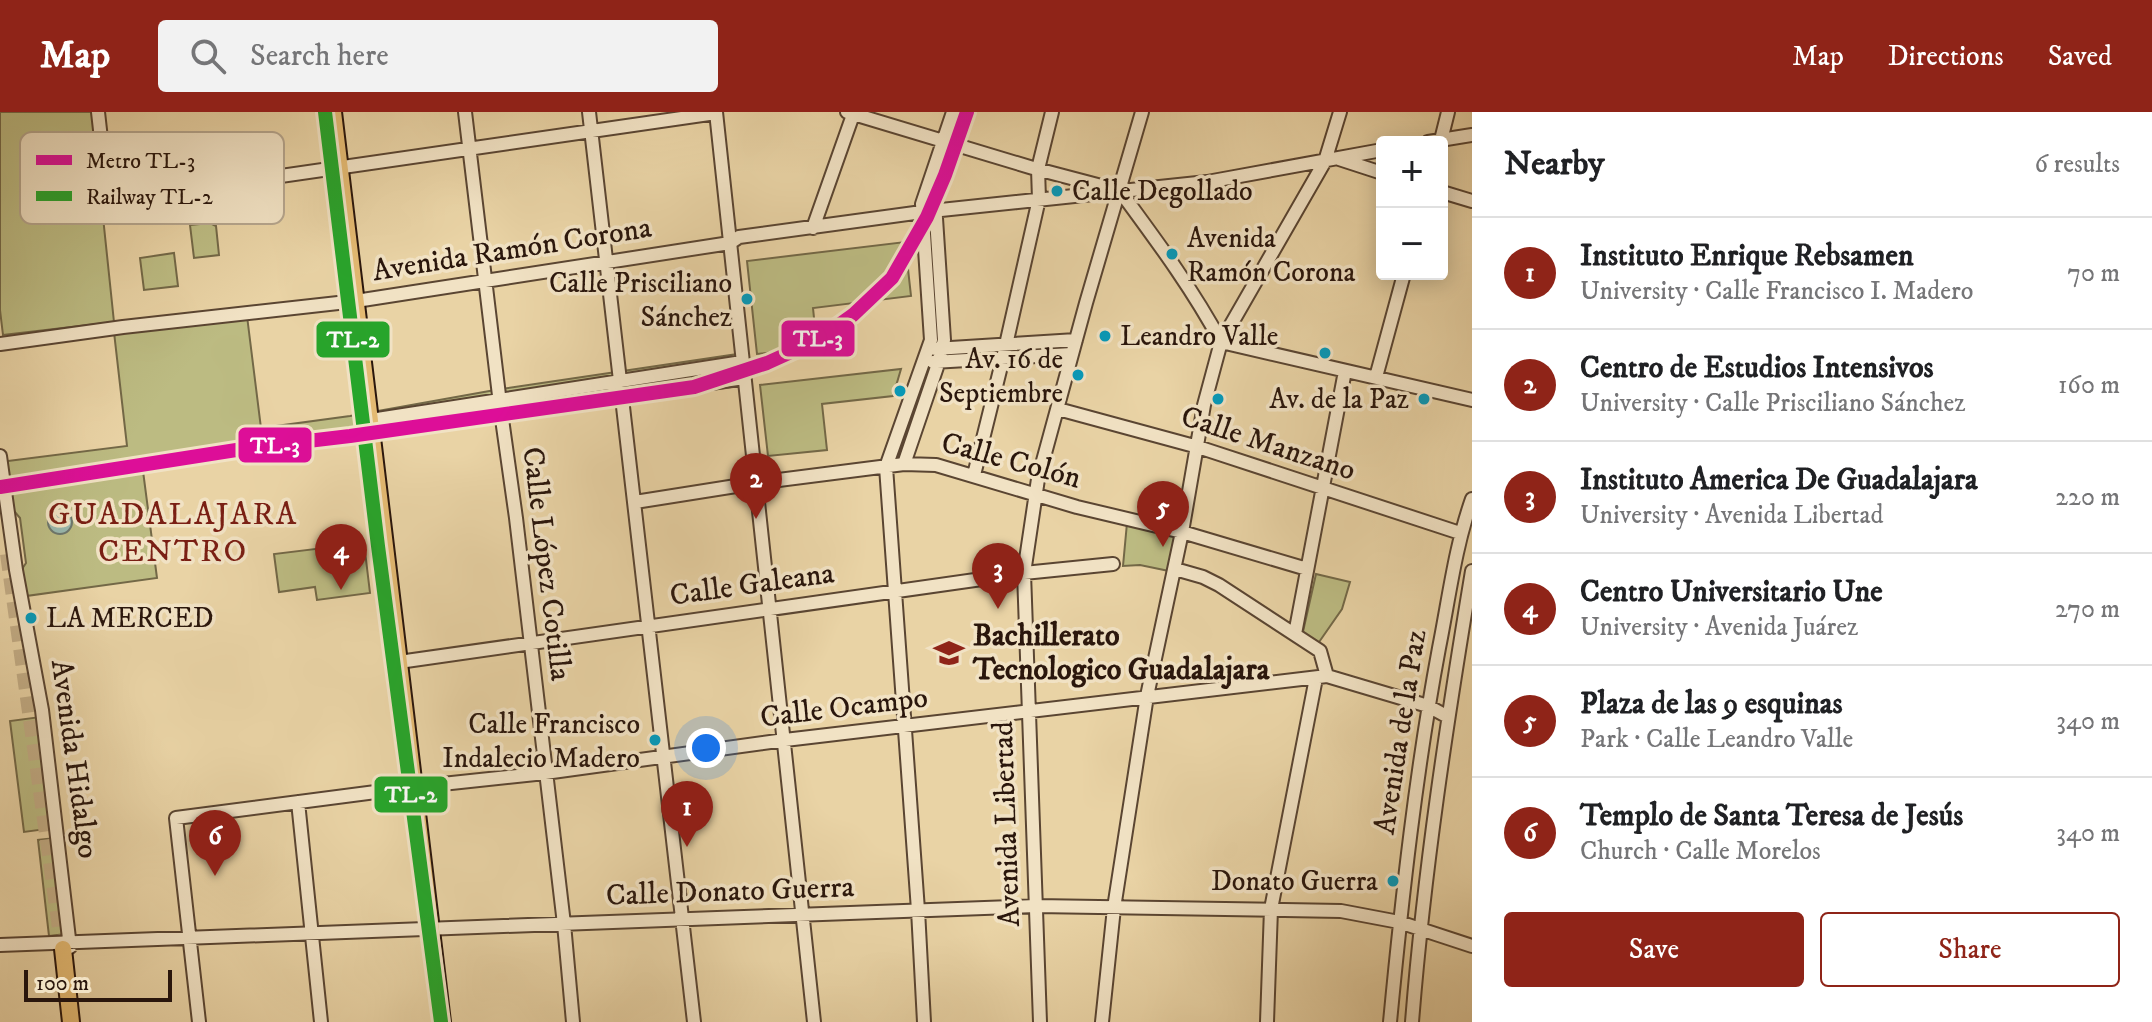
<!DOCTYPE html>
<html lang="en">
<head>
<meta charset="utf-8">
<style>
  body { margin:0; font-family:"IM FELL DW Pica",serif; background:#f2f2f2; color:#202124 }
  .controls { position:absolute; right:24px; top:24px; display:grid; overflow:hidden; border-radius:8px; box-shadow:0 4px 20px #0003 }
  .controls button { width:72px; height:72px; display:grid; place-items:center; padding:0; border:0; border-bottom:2px solid #e0e0e0; background:#fff; color:#202124; font:40px sans-serif }
  .scale { position:absolute; left:24px; bottom:20px; width:148px; box-sizing:border-box; padding-left:8px; border:4px solid #2a160c; border-top:0; font-size:22px; line-height:28px; white-space:nowrap; color:#2a160c; -webkit-text-stroke:6px #f1e2c4; paint-order:stroke }
  .you { position:absolute; left:706px; top:636px; width:28px; height:28px; margin:-20px; border:6px solid #fff; border-radius:50%; background:#1a73e8; box-shadow:0 0 0 12px #1a73e833 }
  .badge { display:grid; place-items:center; width:52px; height:52px; border-radius:50%; background:#8f2418; color:#fff; font-size:26px; font-weight:700 }
  .pin { position:absolute; translate:-50% -66px; filter:drop-shadow(0 2px 4px #0008) }
  .pin::after { content:''; position:absolute; top:42px; width:28px; height:24px; background:inherit; clip-path:polygon(0 0,100% 0,50% 100%) }
  .list { margin:0; padding:0; list-style:none }
  h2 { display:flex; justify-content:space-between; align-items:center; height:104px; margin:0; padding:0 32px; font-size:34px }
  h2 small { font-size:26px; font-weight:400; color:#757577 }
  .list li { display:grid; grid-template-columns:52px 1fr auto; gap:24px; align-items:center; box-sizing:border-box; height:112px; padding:0 32px; border-top:2px solid #e0e0e0 }
  .list b { display:block; font-size:30px; white-space:nowrap }
  .list p { margin:0; font-size:26px; white-space:nowrap; color:#757577 }
  .list em { font-size:26px; font-style:normal; color:#757577 }
  .actions { display:flex; gap:16px; padding:24px 32px }
  .actions a { flex:1; padding:18px 0; border:2px solid #8f2418; border-radius:8px; text-align:center; font-size:28px; color:#8f2418 }
  .actions .main { background:#8f2418; color:#fff }
  .icon { flex:none; width:44px; height:44px; fill:none; stroke:currentColor; stroke-width:2; stroke-linecap:round; stroke-linejoin:round }
  .map { position:relative; flex:none; width:1472px; height:910px; overflow:hidden }
  header { display:flex; align-items:center; gap:48px; box-sizing:border-box; height:112px; padding:0 40px; background:#8f2418; color:#fff }
  header strong { font-size:38px }
  nav { display:flex; gap:44px; margin-inline-start:auto; font-size:28px }
  .search { width:560px; height:72px; background:#f2f2f2; display:flex; align-items:center; gap:20px; box-sizing:border-box; padding:0 28px; border-radius:8px; color:#757577; font-size:30px }
  main { display:flex }
  aside { flex:1; background:#fff }
  .map>svg:first-child { display:block }
  .green { fill:#bcbb82; stroke:#736847; stroke-width:2 }
  .water { fill:#99b7ad; stroke:#6d776d; stroke-width:2 }
  .lines { fill:none; stroke-linecap:round; stroke-linejoin:round }
  .major-tunnel { stroke:#c3ad86; stroke-width:16; stroke-dasharray:16 8; stroke-linecap:butt }
  .minor-casing { stroke:#5a4532; stroke-width:16 }
  .major-casing { stroke:#2a160c; stroke-width:20 }
  .minor { stroke:#f1e2c4; stroke-width:12 }
  .major { stroke:#e4ba72; stroke-width:16 }
  .rail-1-casing { stroke:#f1e2c4; stroke-width:20 }
  .rail-1 { stroke:#27a52b; stroke-width:14 }
  .metro-1-casing { stroke:#f1e2c4; stroke-width:20 }
  .metro-1 { stroke:#dd0e98; stroke-width:14 }
  .bus-dot { fill:#049abb; stroke:#f1e2c4; stroke-width:3 }
  .labels { text-anchor:middle; dominant-baseline:central; stroke-width:7; stroke-linejoin:round; paint-order:stroke }
  .bus-label { font-size:28px; fill:#2a160c; stroke:#f1e2c4; text-anchor:end }
  .street-label { font-size:30px; fill:#2a160c; stroke:#f1e2c4 }
  .poi-label { font-size:30px; font-weight:bold; fill:#2a160c; stroke:#f1e2c4; text-anchor:start }
  .neighbourhood-label { font-size:32px; letter-spacing:2px; fill:#7a1f14; stroke:#f1e2c4 }
  .key { fill:#f1e2c4; stroke:#b5a58d; stroke-width:2 }
  .key-label { font-size:22px; fill:#2a160c }
  .line-badge { stroke:#f1e2c4; stroke-width:3 }
  .badge-label { font-size:22px; text-anchor:middle; font-weight:bold; fill:#fff }
</style>
</head>
<body>
<header>
<strong>Map</strong>
<div class="search"><svg class="icon" aria-label="search" viewBox="0 0 24 24"><circle cx="10" cy="10" r="6"/><path d="M15 15l6 6"/></svg>Search here</div>
<nav><a>Map</a><a>Directions</a><a>Saved</a></nav>
</header>
<main>
<div class="map">
<svg width="1472" height="910" viewBox="0 0 1472 910">
  <rect width="100%" height="100%" fill="#e9d3a5"/>
  <filter id="stains"><feTurbulence type="fractalNoise" baseFrequency=".0025" numOctaves="4"/><feColorMatrix values="0 0 0 0 .2 0 0 0 0 .09 0 0 0 0 .02 0 0 0 .5 -.17"/></filter>
  <radialGradient id="worn" r=".72"><stop offset=".6" stop-color="#630" stop-opacity="0"/><stop offset="1" stop-color="#630" stop-opacity=".3"/></radialGradient>
  <path class="green" d="M 0,0 L 92,0 L 114,210 L 3,223 L 0,198 Z
    M 210,111 L 216,114 L 219,143 L 194,146 L 190,113 Z
    M 905,130 L 911,184 L 813,196 L 817,235 L 757,242 L 747,149 Z
    M 174,141 L 178,174 L 144,178 L 140,146 Z
    M 247,204 L 261,316 L 350,304 L 495,278 L 738,242 L 741,274 L 143,359 L 157,466 L 26,484 L 22,457 L 26,451 L 20,406 L 14,399 L 12,384 L 0,386 L 0,350 L 127,334 L 114,220 Z
    M 901,257 L 893,284 L 822,292 L 827,338 L 768,344 L 760,273 Z
    M 1127,411 L 1175,423 L 1169,459 L 1140,453 L 1123,454 Z
    M 364,431 L 370,481 L 317,488 L 315,475 L 279,480 L 274,442 Z
    M 1316,462 L 1350,470 L 1342,497 L 1317,533 L 1302,524 Z
    M 40,605 L 54,716 L 24,720 L 10,609 Z
    M 55,726 L 66,822 L 49,824 L 38,728 Z"/>
  <path class="water" d="M48 410a12 12 0 1 1 24 0a12 12 0 1 1-24 0Z"/>
  <g class="lines">
    <path class="major-tunnel" d="M 8,442 L 63,837"/>
    <g class="minor-casing">
      <path id="minor" d="M 98,0 L 108,89 L 716,1
        M 465,0 L 501,300 L 516,406 L 564,812 L 573,910
        M 589,0 L 694,910
        M 716,0 L 814,910
        M 847,0 L 1033,56 L 1109,76
        M 1441,28 L 1448,0
        M 1428,30 L 1472,23
        M 1339,47 L 1382,61
        M 1120,79 C 1156,128 1192,176 1221,230
        M 1442,80 L 1472,89
        M 813,116 L 854,0
        M 1221,230 L 1472,288
        M 0,232 L 123,215 L 356,189 L 730,131 L 739,125 L 922,100 L 1207,70 L 1382,38
        M 935,237 L 1076,228
        M 933,250 L 1072,242
        M 1376,265 L 1404,162
        M 1058,297 L 1198,335 L 1460,421
        M 371,308 L 742,250
        M 372,321 L 744,266
        M 0,344 L 16,458 L 42,598 L 70,835
        M 904,352 L 937,255 L 944,228 L 935,91 L 965,0
        M 974,363 L 1003,246 L 1039,87 L 1038,57 L 1052,0
        M 635,390 L 755,371 L 904,352 L 936,353 L 1077,395 L 1182,420 L 1307,457
        M 1175,457 L 1203,465 L 1219,473 L 1320,539 L 1327,564 L 1428,594 L 1448,605
        M 1295,522 L 1345,259
        M 399,550 L 1024,461 L 1113,452
        M 298,690 L 321,910
        M 0,833 L 1036,794 L 1341,799 L 1399,810 L 1472,834
        M 199,910 L 176,706 L 414,675 L 545,661 L 785,628 L 1327,564
        M 924,910 L 918,798 L 886,355 L 931,228 L 922,92 L 953,0
        M 1040,910 L 1024,461 L 1038,367 L 1086,191 L 1142,0
        M 1102,910 L 1114,796 L 1147,584 L 1182,420 L 1204,293 L 1221,230 L 1325,49 L 1340,0
        M 1267,910 L 1271,797 L 1316,566
        M 1390,910 C 1402,785 1416,659 1439,536 C 1449,486 1455,435 1472,387
        M 1412,910 C 1424,759 1447,609 1472,459"/>
    </g>
    <g class="major-casing">
      <path id="major" d="M 333,0 L 442,910
        M 63,837 L 71,910"/>
    </g>
    <use href="#minor" class="minor"/>
    <use href="#major" class="major"/>
    <g class="rail-1-casing">
      <path id="rail-1" d="M 325,0 L 378,434 L 441,910"/>
    </g>
    <use href="#rail-1" class="rail-1"/>
    <g class="metro-1-casing">
      <path id="metro-1" d="M 0,375 L 249,336 L 350,324 L 694,275 L 767,251 L 811,231 L 832,218 L 853,203 L 892,166 L 927,105 L 945,63 L 967,0"/>
    </g>
    <use href="#metro-1" class="metro-1"/>
  </g>
  <defs>
    <g id="university-bare" transform="scale(2.4)"><path d="M0-5L7-2L0 1L-7-2ZM-4 1L0 2.5L4 1V4Q0 6-4 4Z" fill="#8f2418" stroke="#f1e2c4" stroke-width="2.5" paint-order="stroke"/></g>
  </defs>
  <g fill-rule="evenodd">
    <use href="#university-bare" x="949" y="541"/>
  </g>
  <g class="bus-dot">
    <circle cx="1057" cy="79" r="7"/>
    <circle cx="1172" cy="142" r="7"/>
    <circle cx="747" cy="187" r="7"/>
    <circle cx="1105" cy="224" r="7"/>
    <circle cx="1325" cy="241" r="7"/>
    <circle cx="1078" cy="263" r="7"/>
    <circle cx="900" cy="279" r="7"/>
    <circle cx="1218" cy="287" r="7"/>
    <circle cx="1424" cy="287" r="7"/>
    <circle cx="31" cy="506" r="7"/>
    <circle cx="655" cy="628" r="7"/>
    <circle cx="1393" cy="769" r="7"/>
  </g>
  <g class="labels">
    <g class="bus-label">
      <text x="1072" y="79" text-anchor="start">Calle Degollado</text>
      <text x="1187" y="126" text-anchor="start">Avenida<tspan x="1187" dy="34">Ramón Corona</tspan></text>
      <text x="732" y="171">Calle Prisciliano<tspan x="732" dy="34">Sánchez</tspan></text>
      <text x="1120" y="224" text-anchor="start">Leandro Valle</text>
      <text x="1063" y="247">Av. 16 de<tspan x="1063" dy="34">Septiembre</tspan></text>
      <text x="1409" y="287">Av. de la Paz</text>
      <text x="46" y="506" text-anchor="start">LA MERCED</text>
      <text x="640" y="612">Calle Francisco<tspan x="640" dy="34">Indalecio Madero</tspan></text>
      <text x="1378" y="769">Donato Guerra</text>
    </g>
    <g class="street-label">
      <text transform="translate(512 138) rotate(-9)">Avenida Ramón Corona</text>
      <text transform="translate(1268 332) rotate(18)">Calle Manzano</text>
      <text transform="translate(1011 349) rotate(15)">Calle Colón</text>
      <text transform="translate(546 452) rotate(83)">Calle López Cotilla</text>
      <text transform="translate(752 473) rotate(-8)">Calle Galeana</text>
      <text transform="translate(844 596) rotate(-7)">Calle Ocampo</text>
      <text transform="translate(1401 620) rotate(-81)">Avenida de la Paz</text>
      <text transform="translate(74 647) rotate(82)">Avenida Hidalgo</text>
      <text transform="translate(1007 712) rotate(-92)">Avenida Libertad</text>
      <text transform="translate(730 780) rotate(-2)">Calle Donato Guerra</text>
    </g>
    <g class="poi-label">
      <text x="973" y="524">Bachillerato<tspan x="973" dy="34">Tecnologico Guadalajara</tspan></text>
    </g>
    <g class="neighbourhood-label">
      <text x="173" y="403">GUADALAJARA<tspan x="173" dy="37">CENTRO</tspan></text>
    </g>
  </g>
  <rect x="20" y="20" width="264" height="92" rx="12" class="key"/>
  <rect x="36" y="43" width="36" height="10" fill="#dd0e98"/>
  <rect x="36" y="79" width="36" height="10" fill="#27a52b"/>
  <g class="key-label">
    <text x="86" y="56">Metro TL-3</text>
    <text x="86" y="92">Railway TL-2</text>
  </g>
  <g class="line-badge">
    <rect x="780" y="207" width="76" height="39" rx="8" fill="#dd0e98"/>
    <rect x="315" y="208" width="76" height="39" rx="8" fill="#27a52b"/>
    <rect x="237" y="314" width="76" height="38" rx="8" fill="#dd0e98"/>
    <rect x="373" y="663" width="76" height="39" rx="8" fill="#27a52b"/>
  </g>
  <g class="badge-label">
    <text x="818" y="234">TL-3</text>
    <text x="353" y="235">TL-2</text>
    <text x="275" y="341">TL-3</text>
    <text x="411" y="690">TL-2</text>
  </g>
  <rect width="100%" height="100%" filter="url(#stains)"/>
  <rect width="100%" height="100%" fill="url(#worn)"/>
</svg>
<div class="controls">
<button>+</button>
<button>−</button>
</div>
<div class="scale">100 m</div>
<div class="you"></div>
<div class="pin badge" style="left:687px;top:735px">1</div>
<div class="pin badge" style="left:756px;top:407px">2</div>
<div class="pin badge" style="left:998px;top:497px">3</div>
<div class="pin badge" style="left:341px;top:478px">4</div>
<div class="pin badge" style="left:1163px;top:435px">5</div>
<div class="pin badge" style="left:215px;top:764px">6</div>
</div>
<aside>
<h2>Nearby<small>6 results</small></h2>
<ul class="list">
<li><span class="badge">1</span><div><b>Instituto Enrique Rebsamen</b><p>University · Calle Francisco I. Madero</p></div><em>70 m</em></li>
<li><span class="badge">2</span><div><b>Centro de Estudios Intensivos</b><p>University · Calle Prisciliano Sánchez</p></div><em>160 m</em></li>
<li><span class="badge">3</span><div><b>Instituto America De Guadalajara</b><p>University · Avenida Libertad</p></div><em>220 m</em></li>
<li><span class="badge">4</span><div><b>Centro Universitario Une</b><p>University · Avenida Juárez</p></div><em>270 m</em></li>
<li><span class="badge">5</span><div><b>Plaza de las 9 esquinas</b><p>Park · Calle Leandro Valle</p></div><em>340 m</em></li>
<li><span class="badge">6</span><div><b>Templo de Santa Teresa de Jesús</b><p>Church · Calle Morelos</p></div><em>340 m</em></li>
</ul>
<div class="actions"><a class="main">Save</a><a>Share</a></div>
</aside>
</main>
</body>
</html>
